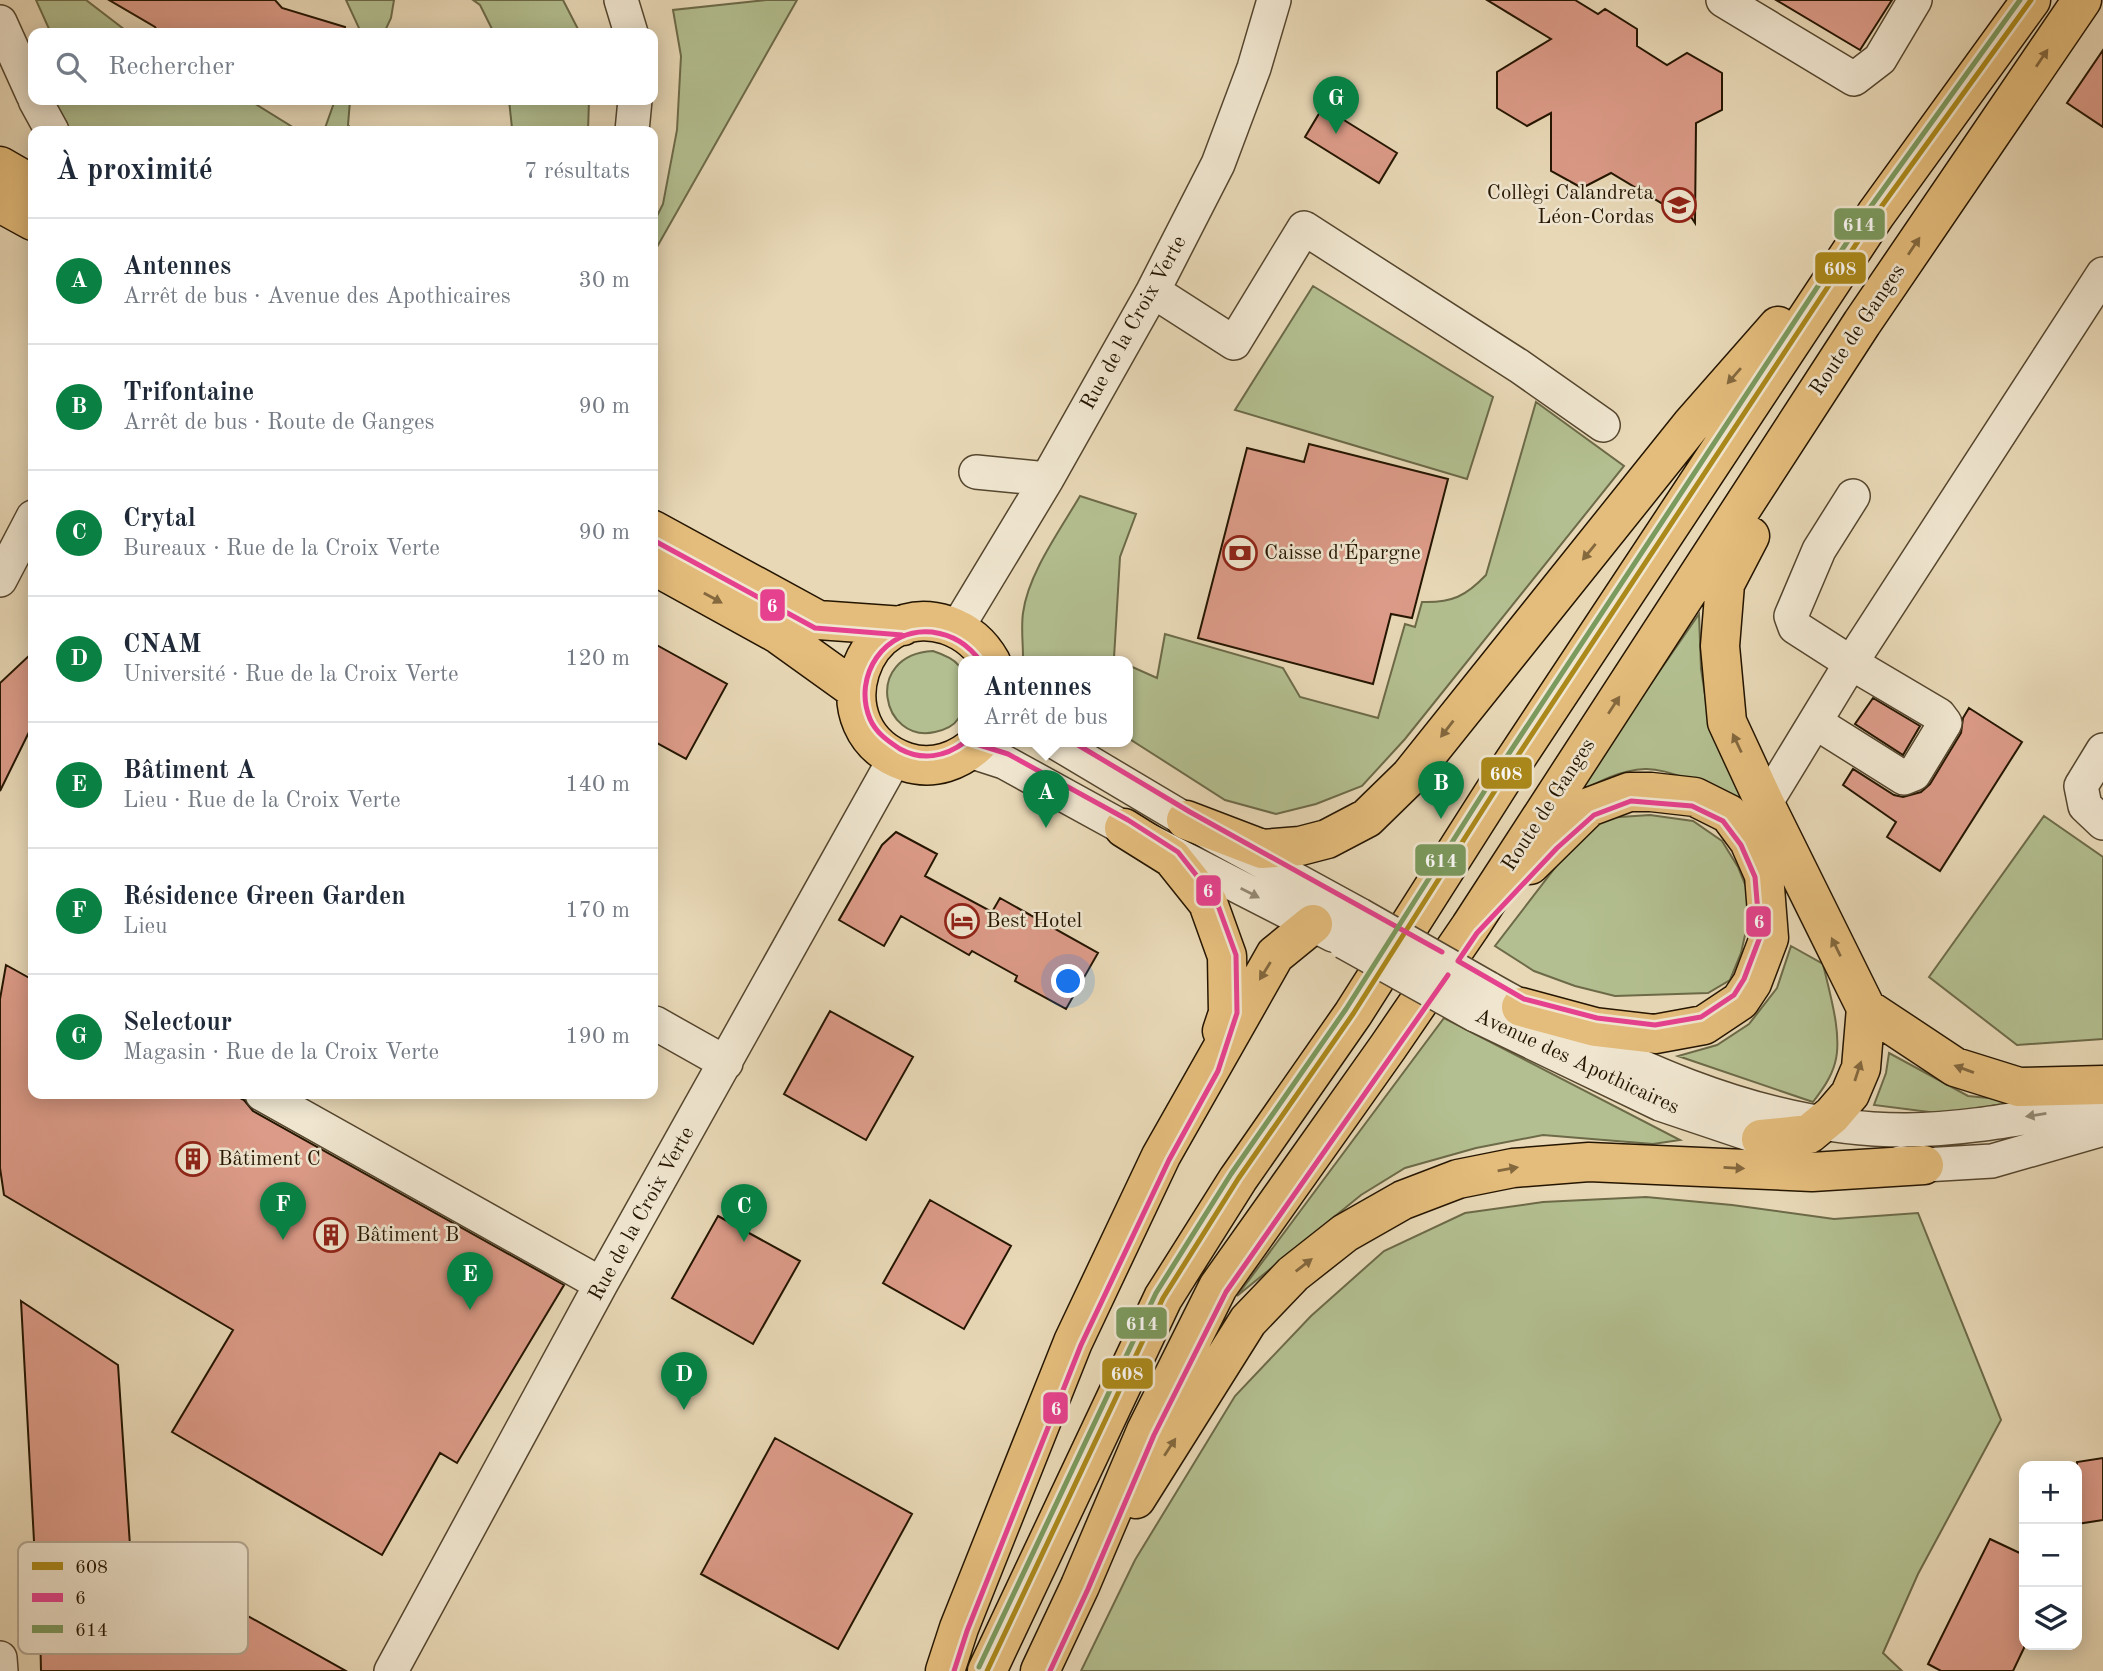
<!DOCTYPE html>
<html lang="fr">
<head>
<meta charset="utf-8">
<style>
  body { margin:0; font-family:"Old Standard TT",serif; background:#f2f2f3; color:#1f2937 }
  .controls { position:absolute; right:21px; bottom:21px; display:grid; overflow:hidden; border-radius:14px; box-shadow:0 4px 18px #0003 }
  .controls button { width:63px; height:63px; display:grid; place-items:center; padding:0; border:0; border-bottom:2px solid #e0e1e3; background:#fff; color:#1f2937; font:35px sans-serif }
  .you { position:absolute; left:1069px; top:982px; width:24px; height:24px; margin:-18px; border:5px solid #fff; border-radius:50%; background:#1a73e8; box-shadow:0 0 0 10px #1a73e833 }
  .badge { display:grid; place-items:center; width:46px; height:46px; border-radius:50%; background:#0b8043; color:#fff; font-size:23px; font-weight:700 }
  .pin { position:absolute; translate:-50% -58px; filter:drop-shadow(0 2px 4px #0008) }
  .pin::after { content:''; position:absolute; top:37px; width:24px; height:21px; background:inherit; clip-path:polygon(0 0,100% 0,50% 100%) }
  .popup { position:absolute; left:958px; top:656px; width:175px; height:91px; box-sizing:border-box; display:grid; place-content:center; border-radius:14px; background:#fff; filter:drop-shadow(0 2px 5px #0005); font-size:23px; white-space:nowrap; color:#747a83 }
  .popup b { font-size:26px; color:#1f2937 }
  .popup::after { content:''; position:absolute; left:50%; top:100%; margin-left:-14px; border:14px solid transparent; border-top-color:#fff }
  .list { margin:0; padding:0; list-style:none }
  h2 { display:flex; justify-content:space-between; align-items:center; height:91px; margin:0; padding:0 28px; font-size:30px }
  h2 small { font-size:23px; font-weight:400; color:#747a83 }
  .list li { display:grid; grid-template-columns:46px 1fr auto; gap:21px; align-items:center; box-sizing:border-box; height:126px; padding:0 28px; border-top:2px solid #e0e1e3 }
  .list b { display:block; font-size:26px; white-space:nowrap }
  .list p { margin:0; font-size:23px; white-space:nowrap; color:#747a83 }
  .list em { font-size:23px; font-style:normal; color:#747a83 }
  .icon { flex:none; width:38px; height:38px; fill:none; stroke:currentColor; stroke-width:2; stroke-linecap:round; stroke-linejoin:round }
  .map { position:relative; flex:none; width:2103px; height:1671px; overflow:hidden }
  .search { position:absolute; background:#fff; box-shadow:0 4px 18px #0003; left:28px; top:28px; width:630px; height:77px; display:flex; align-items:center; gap:18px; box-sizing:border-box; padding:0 24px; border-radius:14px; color:#747a83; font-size:26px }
  .panel { position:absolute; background:#fff; box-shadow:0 4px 18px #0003; left:28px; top:126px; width:630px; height:973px; border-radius:14px }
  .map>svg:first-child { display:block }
  .green { fill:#b3bf90; stroke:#6c6a48; stroke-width:2 }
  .building { fill:#dc9b88; stroke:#241501; stroke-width:2 }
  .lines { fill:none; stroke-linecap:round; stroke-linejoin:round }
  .minor-casing { stroke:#55462e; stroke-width:36 }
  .major-casing { stroke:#241501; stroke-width:41 }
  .minor { stroke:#f0e6d0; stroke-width:33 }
  .major { stroke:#e4bc7b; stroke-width:38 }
  .minor-bridge-casing { stroke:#55462e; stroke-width:36; stroke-linecap:butt }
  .minor-bridge { stroke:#f0e6d0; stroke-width:33 }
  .bus-1-casing { stroke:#f0e6d0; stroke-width:10 }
  .bus-2-casing { stroke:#f0e6d0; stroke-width:10 }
  .bus-3-casing { stroke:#f0e6d0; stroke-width:10 }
  .bus-1 { stroke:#ab891a; stroke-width:5 }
  .bus-2 { stroke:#e6418e; stroke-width:5 }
  .bus-3 { stroke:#7b9a5e; stroke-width:5 }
  .oneway { fill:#84683e }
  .oneway2 { fill:#948873 }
  .labels { text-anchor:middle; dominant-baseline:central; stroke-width:5; stroke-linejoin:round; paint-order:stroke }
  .poi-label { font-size:21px; fill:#241501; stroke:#f0e6d0; text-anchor:start }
  .street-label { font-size:21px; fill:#241501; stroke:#f0e6d0 }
  .key { fill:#f0e6d0; stroke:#b3a792; stroke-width:2 }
  .key-label { font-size:19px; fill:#241501 }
  .line-badge { stroke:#f0e6d0; stroke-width:2.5 }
  .badge-label { font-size:19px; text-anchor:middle; font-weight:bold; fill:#fff }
</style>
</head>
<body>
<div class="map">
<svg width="2103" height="1671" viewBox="0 0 2103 1671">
  <rect width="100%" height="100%" fill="#e8d8b6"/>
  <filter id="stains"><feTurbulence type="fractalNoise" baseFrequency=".00286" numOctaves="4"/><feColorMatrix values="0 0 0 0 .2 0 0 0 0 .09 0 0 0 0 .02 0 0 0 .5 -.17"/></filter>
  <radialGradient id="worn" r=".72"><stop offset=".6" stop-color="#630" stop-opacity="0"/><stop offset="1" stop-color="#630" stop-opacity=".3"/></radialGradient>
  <path class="green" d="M 36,0 L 86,0 L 129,33 L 49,33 L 50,31 Z
    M 346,0 L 394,0 L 391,18 L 384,33 L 358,33 L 359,28 Z
    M 473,0 L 563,0 L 580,33 L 494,33 L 480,5 Z
    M 766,0 L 797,0 L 653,254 L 653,224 L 663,204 L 677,130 L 681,56 L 673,10 Z
    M 53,100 L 249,100 L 299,131 L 70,131 Z
    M 335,100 L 350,101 L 348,125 L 353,131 L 324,131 Z
    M 509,100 L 589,100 L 588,131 L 516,131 L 512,128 Z
    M 1313,286 L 1493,397 L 1467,479 L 1235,410 Z
    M 1536,402 L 1624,466 L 1405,739 L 1362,786 L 1316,804 L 1276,814 L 1225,800 L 1128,738 L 1128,665 L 1157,678 L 1165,634 L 1283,668 L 1300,697 L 1378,718 L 1405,624 L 1415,627 L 1422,602 C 1452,603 1466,596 1486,575 Z
    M 1080,496 L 1136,514 L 1120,557 L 1114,658 L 1122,662 L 1027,662 L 1023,657 C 1023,643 1021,627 1023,613 C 1028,574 1060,530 1080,496 Z
    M 1699,614 L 1701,669 L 1706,701 L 1750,809 C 1723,796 1675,768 1645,769 C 1619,770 1596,783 1574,795 Z
    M 933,651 C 960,660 964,666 964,694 C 964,704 965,711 958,719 C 953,727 944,730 935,732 C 882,744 862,655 933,651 Z
    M 1650,815 L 1693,821 L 1722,841 L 1738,867 L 1748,892 L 1748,922 L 1741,953 L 1730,980 L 1708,993 L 1615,996 L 1575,986 L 1534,971 L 1495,946 L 1571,847 L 1605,818 Z
    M 2044,816 L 2103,857 L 2103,1039 L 2017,1045 L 1929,977 Z
    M 1791,946 L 1823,964 C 1829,991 1843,1035 1835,1063 C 1831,1078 1822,1090 1813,1102 L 1678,1056 L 1717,1045 L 1749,1024 L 1777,988 Z
    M 1444,1018 L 1680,1140 L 1653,1144 L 1543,1135 L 1476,1148 L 1405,1168 L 1361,1195 L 1237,1296 Z
    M 1889,1053 L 1968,1096 L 2020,1101 L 1945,1114 L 1874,1105 L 1886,1073 Z
    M 1646,1197 L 1732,1205 L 1834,1219 L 1918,1213 L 2001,1420 L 1918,1574 L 1883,1653 L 1902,1671 L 1081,1671 L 1135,1560 L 1235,1396 L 1311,1316 L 1384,1251 L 1465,1213 L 1543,1202 Z"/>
  <path class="building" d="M 109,0 L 275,0 L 282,8 L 345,27 L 344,33 L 158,33 L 155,27 Z
    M 1487,0 L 1575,0 L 1598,14 L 1605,9 L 1637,29 L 1637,46 L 1667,65 L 1687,53 L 1722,73 L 1722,110 L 1696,123 L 1695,223 L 1678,197 L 1663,204 L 1611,173 L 1582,188 L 1551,171 L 1551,113 L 1527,126 L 1497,108 L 1497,72 L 1551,39 Z
    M 1776,0 L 1892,0 L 1860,50 Z
    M 2103,50 L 2103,127 L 2067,103 Z
    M 1323,107 L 1397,153 L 1379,183 L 1305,137 Z
    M 1309,444 L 1448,479 L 1412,618 L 1391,614 L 1373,684 L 1198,638 L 1247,448 L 1304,462 Z
    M 653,643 L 727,684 L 686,759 L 653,741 Z
    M 33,652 L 33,724 L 0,791 L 0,683 Z
    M 1873,698 L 1920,726 L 1903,755 L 1855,724 Z
    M 1969,708 L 2022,742 L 1940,871 L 1887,837 L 1896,822 L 1843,785 L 1853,769 L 1894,795 L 1903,797 L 1921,792 L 1930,784 L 1961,733 L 1963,718 Z
    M 896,832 L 937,854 L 925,876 L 992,912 L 1000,898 L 1098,953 L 1066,1009 L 1015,981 L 1017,976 L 972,951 L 969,955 L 901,916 L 884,946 L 839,920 L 882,845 Z
    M 6,965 L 33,980 L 33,1094 L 233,1094 L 244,1100 L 253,1111 L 564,1285 L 457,1463 L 440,1453 L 382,1555 L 172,1432 L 233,1330 L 4,1195 L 0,1168 L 0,999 Z
    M 830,1011 L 913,1057 L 866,1140 L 784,1094 Z
    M 930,1200 L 1011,1246 L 964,1329 L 883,1283 Z
    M 718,1216 L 800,1261 L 753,1344 L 672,1298 Z
    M 21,1301 L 118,1365 L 134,1606 L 199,1601 L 205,1592 L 346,1671 L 41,1671 L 39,1578 L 36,1578 Z
    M 775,1438 L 912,1514 L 838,1649 L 701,1574 Z
    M 2103,1458 L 2103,1520 L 2077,1524 L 2077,1462 Z
    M 1990,1539 L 2024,1555 L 2024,1648 L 2013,1671 L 1941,1671 L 1928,1664 Z"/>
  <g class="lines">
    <g class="minor-casing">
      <path id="minor" d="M 621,0 L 631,33
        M 1723,0 L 1854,79 L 1880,59 L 1915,0
        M 0,22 L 33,95
        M 35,100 L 52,131
        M 632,131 L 635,100
        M 1153,291 L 1234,343 L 1304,228 L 1519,366 L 1603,425
        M 976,472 L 1047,479
        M 0,580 L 33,517
        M 957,628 L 1047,479 L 1153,291 L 1218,164 L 1254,68 L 1274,0
        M 1815,724 L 1826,729 L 1904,778 L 1914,774 L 1945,723 L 1939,715 L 1851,663 L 1795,627 L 1791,616 L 1819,550 L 1853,496
        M 1055,742 L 1186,820 L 1360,915
        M 2103,750 L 2081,786 L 2085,806 L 2103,823
        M 970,751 L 1004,762 L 1124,828 L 1333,935
        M 1765,804 L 1849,666 L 2103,274
        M 1488,988 C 1615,1060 1758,1131 1907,1130 C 1969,1130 2041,1114 2103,1105
        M 1475,1015 L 1660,1104 L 1785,1146
        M 655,1023 L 726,1063
        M 262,1094 L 601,1284
        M 1900,1163 L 1924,1165 L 1992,1161 L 2103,1129
        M 0,1658 L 1,1671
        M 391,1671 L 601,1284 L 895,758"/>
    </g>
    <g class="major-casing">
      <path id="major" d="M 0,166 L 33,185
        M 0,203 L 33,221
        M 653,530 L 818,620 L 903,626
        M 1750,536 L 1725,584 L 1720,646 L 1727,722 L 1765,804 L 1866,1008 L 1861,1068 L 1850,1094 L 1832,1115 L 1809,1134 L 1761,1139
        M 653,565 L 778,634 L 856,690
        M 979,742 C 960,761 933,771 906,762 C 816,731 860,597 947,625 C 967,632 981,644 991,662
        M 1186,820 L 1262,849 L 1300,846 L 1327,839 L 1367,818 L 1410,776 L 1691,425 L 1778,326
        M 1124,828 L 1172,858 L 1208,903 L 1227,956 L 1228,1013 L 1222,1031
        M 1521,1007 L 1595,1027 L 1655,1034 L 1704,1025 L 1740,1001 L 1752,983 L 1769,938 L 1764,875 L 1749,841 L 1729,814 L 1695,797 L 1651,792 L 1629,792 L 1589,807 L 1530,865
        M 1866,1008 L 1955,1067 L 2019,1087 L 2103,1085
        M 1136,1499 L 1248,1321 L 1293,1274 L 1345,1233 L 1403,1200 L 1458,1179 L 1513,1168 L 1589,1162 L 1812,1172 L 1924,1165
        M 945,1671 L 959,1628 L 1073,1342 L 1161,1156 L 1275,955 L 1313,924
        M 987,1671 L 1163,1298 L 1238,1179 L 1353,1014 L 1503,778 L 1876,214 L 2031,0
        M 1040,1671 L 1080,1586 L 1146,1431 L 1218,1287 L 1388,1047 L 1470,927 L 1862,323 L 2082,0"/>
    </g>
    <use href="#minor" class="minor"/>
    <use href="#major" class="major"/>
    <g class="minor-bridge-casing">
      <path id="minor-bridge" d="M 1360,915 L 1488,988
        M 1344,942 L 1475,1015"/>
    </g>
    <use href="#minor-bridge" class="minor-bridge"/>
    <g class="bus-1-casing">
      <path id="bus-1" d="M 987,1671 L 1163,1298 L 1238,1179 L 1353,1014 L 1503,778 L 1876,214 L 2031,0"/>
    </g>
    <g class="bus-2-casing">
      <path id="bus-2" d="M 653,540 L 815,628 L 902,635
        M 965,742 C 945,757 922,761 900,749 C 888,741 876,733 870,719 C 852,676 885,627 932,632 C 953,635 968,644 981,662
        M 1073,742 L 1190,812 L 1442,952
        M 1631,801 L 1692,806 L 1723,821 L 1741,845 L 1755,877 L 1760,937 L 1744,979 L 1734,995 L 1701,1017 L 1655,1025 L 1597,1018 L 1524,999 L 1458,961 L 1477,933 L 1557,848 L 1594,815 Z
        M 954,1671 L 967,1631 L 1081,1345 L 1169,1160 L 1218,1071 L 1237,1013 L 1236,955 L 1216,900 L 1178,852 L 1128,820 L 1008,754 L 973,743
        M 1050,1671 L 1088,1589 L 1154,1435 L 1226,1292 L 1448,975"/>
    </g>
    <g class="bus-3-casing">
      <path id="bus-3" d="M 979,1667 L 1156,1293 L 1231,1174 L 1346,1009 L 1496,773 L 1869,209 L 2020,0"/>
    </g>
    <use href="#bus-1" class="bus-1"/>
    <use href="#bus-2" class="bus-2"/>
    <use href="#bus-3" class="bus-3"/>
  </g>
  <defs><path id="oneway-solid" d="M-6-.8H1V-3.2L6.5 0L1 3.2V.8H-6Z" transform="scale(1.75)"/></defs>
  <g class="oneway">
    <use href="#oneway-solid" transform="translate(2042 58) rotate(-56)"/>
    <use href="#oneway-solid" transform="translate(1914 246) rotate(-56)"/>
    <use href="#oneway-solid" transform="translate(1734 376) rotate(131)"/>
    <use href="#oneway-solid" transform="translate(1589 552) rotate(129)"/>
    <use href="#oneway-solid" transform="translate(713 598) rotate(29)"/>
    <use href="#oneway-solid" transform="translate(1614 705) rotate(-57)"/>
    <use href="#oneway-solid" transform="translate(1447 729) rotate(128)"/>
    <use href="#oneway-solid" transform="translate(1737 743) rotate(-115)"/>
    <use href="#oneway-solid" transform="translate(1836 947) rotate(-116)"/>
    <use href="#oneway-solid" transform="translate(1265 971) rotate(122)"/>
    <use href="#oneway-solid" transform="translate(1964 1069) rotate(-160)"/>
    <use href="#oneway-solid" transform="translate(1858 1071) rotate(-72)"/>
    <use href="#oneway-solid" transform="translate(1734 1168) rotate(3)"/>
    <use href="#oneway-solid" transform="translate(1508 1169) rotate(-10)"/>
    <use href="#oneway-solid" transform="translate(1304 1265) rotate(-38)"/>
    <use href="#oneway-solid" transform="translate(1170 1447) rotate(-57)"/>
  </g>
  <g class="oneway2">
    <use href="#oneway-solid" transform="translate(1250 893) rotate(27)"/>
    <use href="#oneway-solid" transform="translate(2036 1115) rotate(171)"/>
  </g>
  <defs>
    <g id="school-ring" transform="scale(1.75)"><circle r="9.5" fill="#f0e6d0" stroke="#8f2418" stroke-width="1.5"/><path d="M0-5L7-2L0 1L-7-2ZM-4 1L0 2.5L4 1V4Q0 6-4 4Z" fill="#8f2418"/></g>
    <g id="bank-ring" transform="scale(1.75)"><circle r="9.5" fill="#f0e6d0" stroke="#8f2418" stroke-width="1.5"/><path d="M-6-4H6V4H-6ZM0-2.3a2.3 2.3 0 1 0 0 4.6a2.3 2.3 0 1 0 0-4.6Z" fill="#8f2418"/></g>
    <g id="hotel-ring" transform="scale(1.75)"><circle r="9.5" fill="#f0e6d0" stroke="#8f2418" stroke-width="1.5"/><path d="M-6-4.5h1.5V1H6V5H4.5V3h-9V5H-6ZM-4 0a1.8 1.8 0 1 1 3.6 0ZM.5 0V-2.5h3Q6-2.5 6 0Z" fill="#8f2418"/></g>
    <g id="building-ring" transform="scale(1.75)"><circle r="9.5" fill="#f0e6d0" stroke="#8f2418" stroke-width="1.5"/><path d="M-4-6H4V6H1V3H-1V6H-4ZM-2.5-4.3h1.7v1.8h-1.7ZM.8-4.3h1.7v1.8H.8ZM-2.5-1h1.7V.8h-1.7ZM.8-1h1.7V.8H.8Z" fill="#8f2418"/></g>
  </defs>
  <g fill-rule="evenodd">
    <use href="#school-ring" x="1679" y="205"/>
    <use href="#bank-ring" x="1240" y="553"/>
    <use href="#hotel-ring" x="962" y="921"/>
    <use href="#building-ring" x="193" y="1159"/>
    <use href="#building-ring" x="331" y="1235"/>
  </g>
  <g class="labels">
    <g class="poi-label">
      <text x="1654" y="193" text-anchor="end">Collègi Calandreta<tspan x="1654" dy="24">Léon-Cordas</tspan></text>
      <text x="1264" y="553">Caisse d'Épargne</text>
      <text x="986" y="921">Best Hotel</text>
      <text x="218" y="1159">Bâtiment C</text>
      <text x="356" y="1235">Bâtiment B</text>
    </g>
    <g class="street-label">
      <text transform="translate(1134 323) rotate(-61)">Rue de la Croix Verte</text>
      <text transform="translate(1858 330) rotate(-56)">Route de Ganges</text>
      <text transform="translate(1549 805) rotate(-57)">Route de Ganges</text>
      <text transform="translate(1577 1062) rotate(25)">Avenue des Apothicaires</text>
      <text transform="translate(642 1214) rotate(-61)">Rue de la Croix Verte</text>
    </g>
  </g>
  <rect x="18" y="1542" width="230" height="112" rx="10" class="key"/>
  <rect x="32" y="1562" width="31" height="8" fill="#ab891a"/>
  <rect x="32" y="1593" width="31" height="9" fill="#e6418e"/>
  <rect x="32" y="1625" width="31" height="8" fill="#7b9a5e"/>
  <g class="key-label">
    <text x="75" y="1573">608</text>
    <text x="75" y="1604">6</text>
    <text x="75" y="1636">614</text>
  </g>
  <g class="line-badge">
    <rect x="1833" y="207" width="53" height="34" rx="7" fill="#7b9a5e"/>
    <rect x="1814" y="251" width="53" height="34" rx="7" fill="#ab891a"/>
    <rect x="759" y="588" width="27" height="34" rx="7" fill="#e6418e"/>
    <rect x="1480" y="756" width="53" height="34" rx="7" fill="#ab891a"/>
    <rect x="1414" y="843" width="53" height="34" rx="7" fill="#7b9a5e"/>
    <rect x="1195" y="874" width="27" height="33" rx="7" fill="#e6418e"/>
    <rect x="1745" y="905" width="27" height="33" rx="7" fill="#e6418e"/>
    <rect x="1115" y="1306" width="53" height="34" rx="7" fill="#7b9a5e"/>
    <rect x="1101" y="1357" width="53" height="33" rx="7" fill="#ab891a"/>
    <rect x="1042" y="1391" width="27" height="34" rx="7" fill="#e6418e"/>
  </g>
  <g class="badge-label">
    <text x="1859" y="231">614</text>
    <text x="1840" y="275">608</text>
    <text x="772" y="612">6</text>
    <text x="1506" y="780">608</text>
    <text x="1441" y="867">614</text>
    <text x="1208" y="897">6</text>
    <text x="1759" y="928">6</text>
    <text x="1142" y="1330">614</text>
    <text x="1127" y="1380">608</text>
    <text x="1056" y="1415">6</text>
  </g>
  <rect width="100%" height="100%" filter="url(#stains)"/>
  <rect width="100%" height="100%" fill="url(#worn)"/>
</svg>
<div class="controls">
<button>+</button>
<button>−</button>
<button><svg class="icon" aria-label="layers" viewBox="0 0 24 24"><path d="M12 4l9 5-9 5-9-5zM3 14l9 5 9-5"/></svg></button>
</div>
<div class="you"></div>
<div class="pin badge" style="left:1046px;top:828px">A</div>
<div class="popup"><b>Antennes</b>Arrêt de bus</div>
<div class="pin badge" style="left:1441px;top:819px">B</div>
<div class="pin badge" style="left:744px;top:1242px">C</div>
<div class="pin badge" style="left:684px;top:1410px">D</div>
<div class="pin badge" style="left:470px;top:1310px">E</div>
<div class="pin badge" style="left:283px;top:1240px">F</div>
<div class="pin badge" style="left:1336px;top:134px">G</div>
<div class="search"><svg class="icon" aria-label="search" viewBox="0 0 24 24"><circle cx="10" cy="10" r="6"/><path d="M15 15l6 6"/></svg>Rechercher</div>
<section class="panel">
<h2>À proximité<small>7 résultats</small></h2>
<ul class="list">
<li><span class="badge">A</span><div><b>Antennes</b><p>Arrêt de bus · Avenue des Apothicaires</p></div><em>30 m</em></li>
<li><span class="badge">B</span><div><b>Trifontaine</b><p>Arrêt de bus · Route de Ganges</p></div><em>90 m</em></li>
<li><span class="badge">C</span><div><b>Crytal</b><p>Bureaux · Rue de la Croix Verte</p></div><em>90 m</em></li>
<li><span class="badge">D</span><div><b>CNAM</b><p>Université · Rue de la Croix Verte</p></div><em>120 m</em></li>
<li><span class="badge">E</span><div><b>Bâtiment A</b><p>Lieu · Rue de la Croix Verte</p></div><em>140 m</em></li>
<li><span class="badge">F</span><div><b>Résidence Green Garden</b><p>Lieu</p></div><em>170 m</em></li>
<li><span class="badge">G</span><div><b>Selectour</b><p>Magasin · Rue de la Croix Verte</p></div><em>190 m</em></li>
</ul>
</section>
</div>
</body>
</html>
